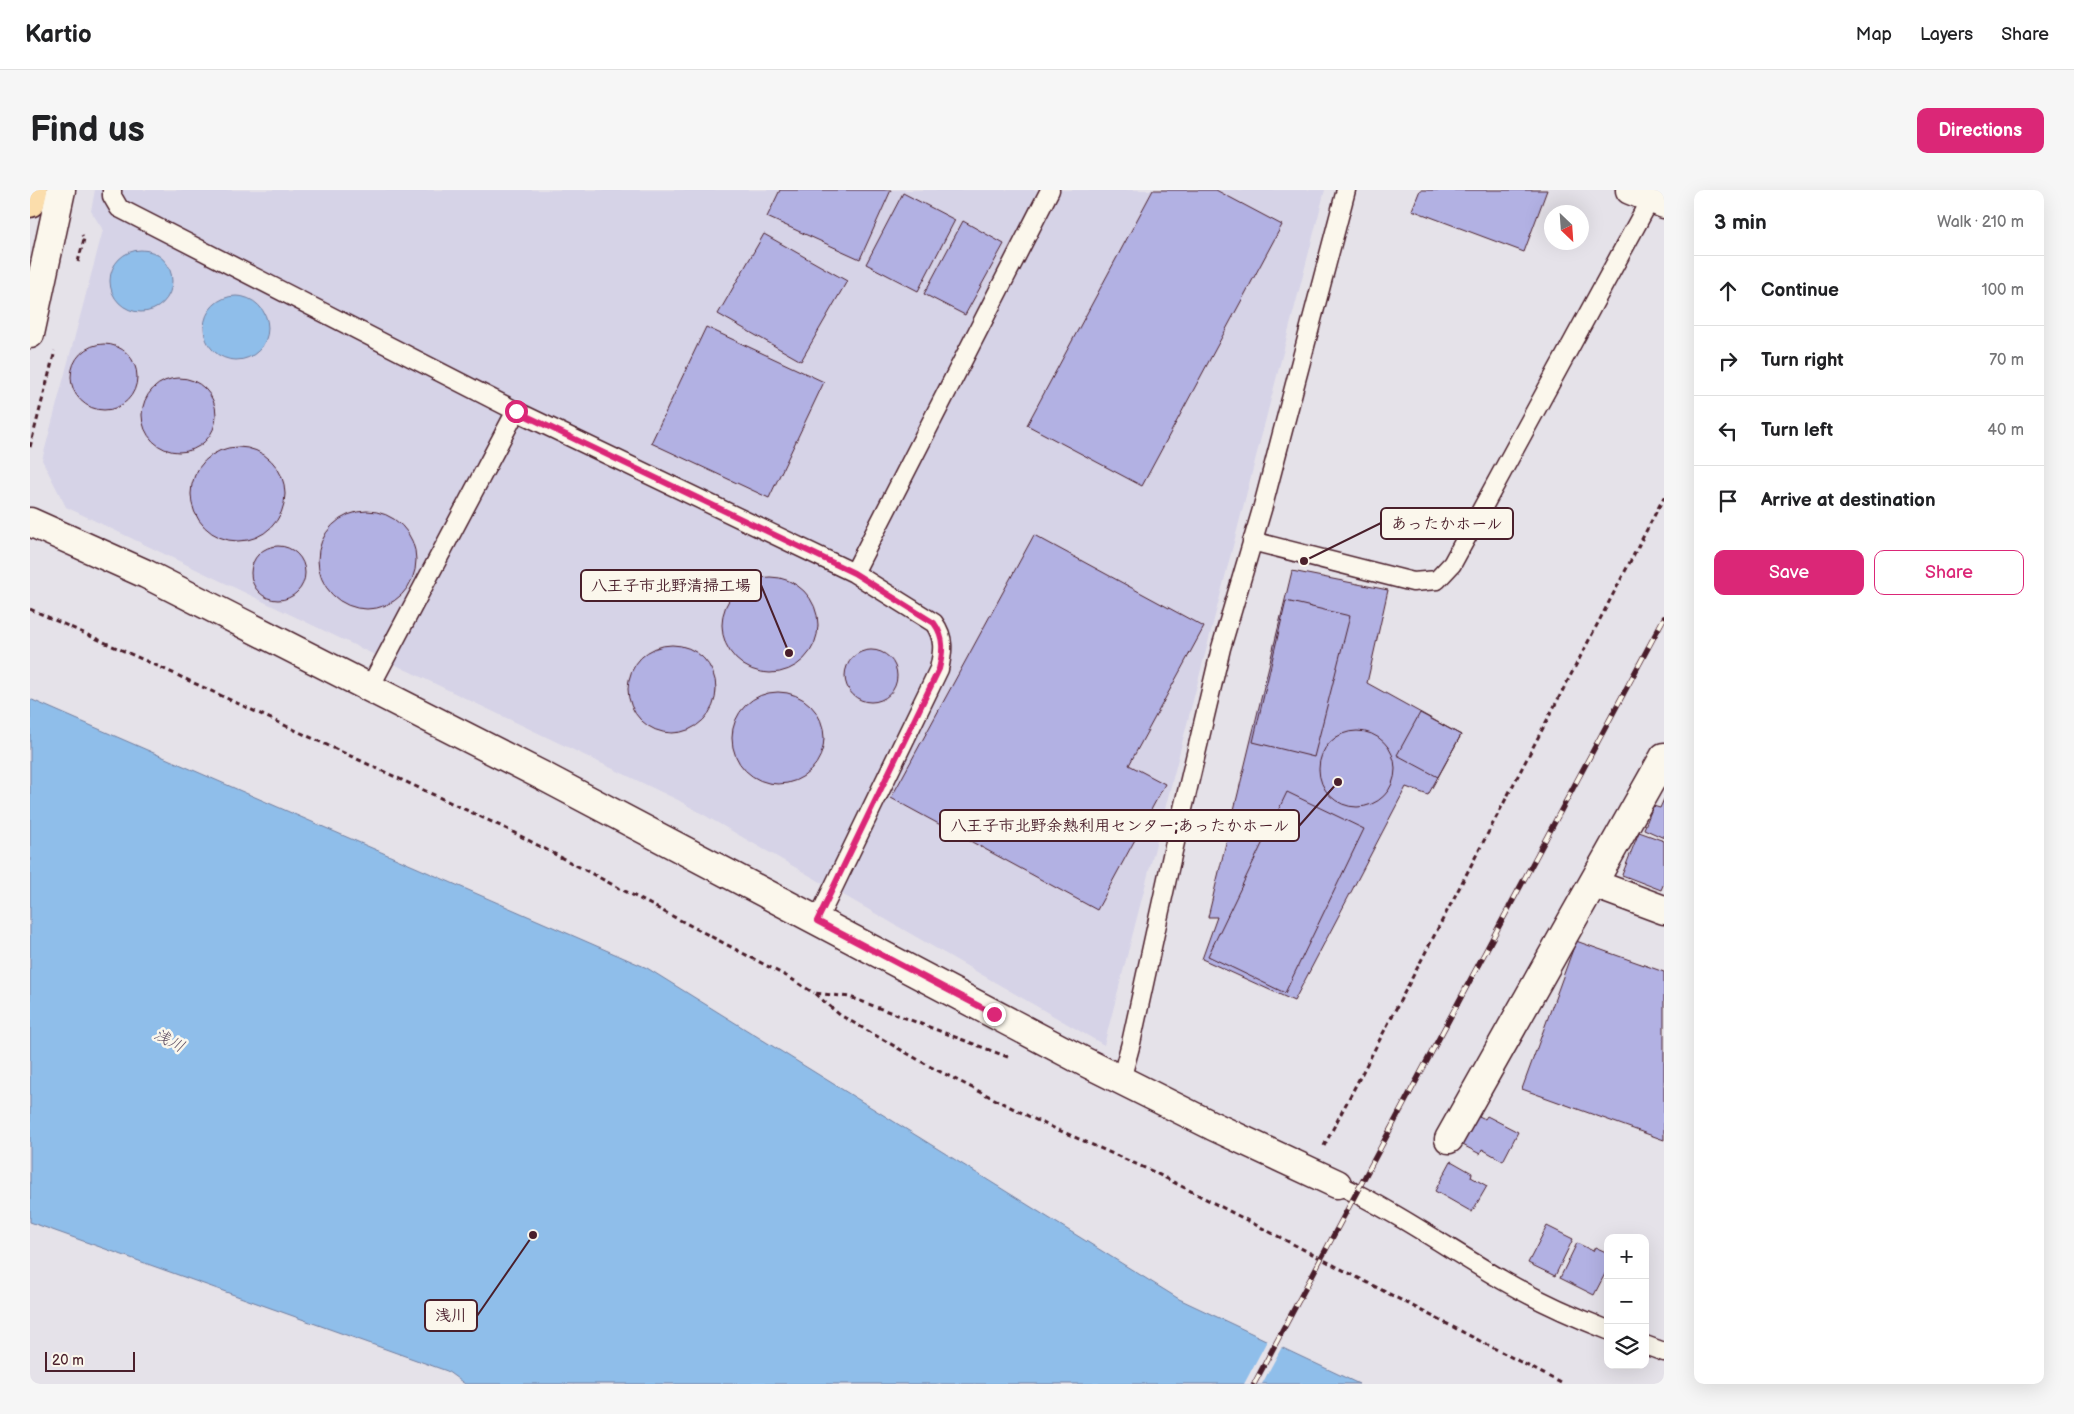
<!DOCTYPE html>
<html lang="en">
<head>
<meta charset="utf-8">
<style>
  body { margin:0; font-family:"Balsamiq Sans","Klee One",sans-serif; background:#f6f6f6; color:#202124 }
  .controls { position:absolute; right:15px; bottom:15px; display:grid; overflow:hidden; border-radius:10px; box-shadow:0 5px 20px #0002 }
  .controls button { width:45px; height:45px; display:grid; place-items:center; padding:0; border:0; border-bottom:1px solid #e0e0e0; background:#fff; color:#202124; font:25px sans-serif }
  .compass { position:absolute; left:1514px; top:15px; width:45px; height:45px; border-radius:50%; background:#fff; box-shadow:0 5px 20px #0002; rotate:155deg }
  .scale { position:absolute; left:15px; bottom:12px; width:90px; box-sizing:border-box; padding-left:5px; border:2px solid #4a1f2b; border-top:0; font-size:14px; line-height:18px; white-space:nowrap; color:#4a1f2b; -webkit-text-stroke:4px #fbf7ec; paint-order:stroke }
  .stop { position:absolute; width:15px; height:15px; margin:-11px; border:4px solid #db2777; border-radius:50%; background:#fff }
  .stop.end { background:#db2777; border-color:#fff; box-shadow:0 1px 5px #0008 }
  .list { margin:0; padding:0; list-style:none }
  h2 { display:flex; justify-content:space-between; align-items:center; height:65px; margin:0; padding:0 20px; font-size:21px }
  h2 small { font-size:16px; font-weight:400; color:#757577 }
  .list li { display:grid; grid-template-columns:32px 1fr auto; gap:15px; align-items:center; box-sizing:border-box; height:70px; padding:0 20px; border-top:1px solid #e0e0e0 }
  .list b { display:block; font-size:19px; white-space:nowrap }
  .list em { font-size:16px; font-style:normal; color:#757577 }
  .actions { display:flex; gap:10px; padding:15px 20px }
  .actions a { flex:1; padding:11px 0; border:1px solid #db2777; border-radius:10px; text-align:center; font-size:18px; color:#db2777 }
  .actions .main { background:#db2777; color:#fff }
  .icon { flex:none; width:28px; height:28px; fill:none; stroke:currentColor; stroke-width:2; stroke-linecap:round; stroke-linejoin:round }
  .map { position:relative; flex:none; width:1634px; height:1194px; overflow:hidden; border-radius:10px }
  header { display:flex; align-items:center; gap:30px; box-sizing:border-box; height:70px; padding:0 25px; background:#fff; border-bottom:1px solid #e0e0e0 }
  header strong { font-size:24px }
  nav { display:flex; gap:28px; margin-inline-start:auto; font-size:18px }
  .intro { display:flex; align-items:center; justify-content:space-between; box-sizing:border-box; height:120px; padding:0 30px }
  h1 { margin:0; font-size:35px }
  .button { padding:12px 22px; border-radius:10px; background:#db2777; color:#fff; font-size:18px; font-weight:700 }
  main { display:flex; gap:30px; padding:0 30px }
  aside { flex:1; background:#fff; border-radius:10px; box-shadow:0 5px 20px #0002 }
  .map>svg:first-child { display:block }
  .built { fill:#d6d3e7 }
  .water { fill:#8fbeea; stroke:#737e9e }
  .pier { fill:#e5e2e9 }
  .building { fill:#b2b1e3; stroke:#4a1f2b }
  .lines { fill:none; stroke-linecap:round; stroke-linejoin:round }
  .service-casing { stroke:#4a1f2b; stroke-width:21 }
  .minor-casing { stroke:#4a1f2b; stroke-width:31 }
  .trunk-casing { stroke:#4a1f2b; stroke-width:31 }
  .path { stroke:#4a1f2b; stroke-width:3; stroke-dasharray:5 4; stroke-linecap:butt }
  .service { stroke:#fbf7ec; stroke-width:18 }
  .minor { stroke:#fbf7ec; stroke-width:28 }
  .trunk { stroke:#fbddab; stroke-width:28 }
  .rail-casing { stroke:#4a1f2b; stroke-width:5.5 }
  .rail { stroke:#fbf7ec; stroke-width:4; stroke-dasharray:11; stroke-linecap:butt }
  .route { stroke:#db2777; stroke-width:6 }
  .labels { text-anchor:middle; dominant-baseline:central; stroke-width:5; stroke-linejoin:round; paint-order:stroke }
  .water-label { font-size:16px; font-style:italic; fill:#5f4f64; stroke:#fbf7ec }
  .leader { fill:none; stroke:#4a1f2b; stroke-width:2 }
  .callout-dot { fill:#4a1f2b; stroke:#fbf7ec; stroke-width:2 }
  .callout { fill:#fbf7ec; stroke:#4a1f2b; stroke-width:2 }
  .callout-label { font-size:16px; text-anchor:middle; font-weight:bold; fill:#4a1f2b }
</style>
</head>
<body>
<header>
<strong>Kartio</strong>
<nav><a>Map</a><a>Layers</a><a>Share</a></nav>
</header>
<div class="intro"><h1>Find us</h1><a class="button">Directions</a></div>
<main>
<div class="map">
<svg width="1634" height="1194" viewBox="0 0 1634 1194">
  <rect width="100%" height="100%" fill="#e5e2e9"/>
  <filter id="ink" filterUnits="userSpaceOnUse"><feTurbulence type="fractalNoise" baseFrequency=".02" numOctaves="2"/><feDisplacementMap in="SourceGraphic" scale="10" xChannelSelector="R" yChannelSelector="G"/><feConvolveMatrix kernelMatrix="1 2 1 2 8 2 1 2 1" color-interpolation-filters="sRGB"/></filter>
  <g filter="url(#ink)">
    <path class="built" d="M 65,0 L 1295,0 L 1074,855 L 648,610 L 36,317 L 12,270 L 73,40 L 61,21 Z"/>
    <path class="water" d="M80 91a31 31 0 1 1 62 0a31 31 0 1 1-62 0Z
      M174 138a32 32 0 1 1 64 0a32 32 0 1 1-64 0Z
      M 0,509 L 617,778 L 1149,1109 L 1329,1194 L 435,1194 L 417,1181 L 0,1032 Z"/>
    <path class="pier" d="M 1238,1149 L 1253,1155 L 1232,1194 L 1214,1194 Z"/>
    <path class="building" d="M 750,0 L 861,0 L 830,69 L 737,27 Z
      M 1123,0 L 1186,0 L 1252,35 L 1112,296 L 997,235 Z
      M 1390,0 L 1517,0 L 1494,62 L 1382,20 Z
      M 873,3 L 925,30 L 888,101 L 836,74 Z
      M 933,31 L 974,54 L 935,125 L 894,104 Z
      M 734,44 L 817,91 L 771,171 L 688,124 Z
      M 676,137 L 794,192 L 739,308 L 621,253 Z
      M41 187a33 33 0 1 1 66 0a33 33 0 1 1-66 0Z
      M112 225a37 37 0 1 1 74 0a37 37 0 1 1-74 0Z
      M161 304a47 47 0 1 1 94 0a47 47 0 1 1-94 0Z
      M288 370a49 49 0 1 1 98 0a49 49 0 1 1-98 0Z
      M 1004,345 L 1174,437 L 1099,575 L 1135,594 L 1067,720 L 861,608 Z
      M221 383a27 27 0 1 1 54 0a27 27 0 1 1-54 0Z
      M 1262,381 L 1358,400 L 1337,493 L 1431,545 L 1398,605 L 1376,597 L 1264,811 L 1172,769 L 1187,727 L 1178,727 Z
      M692 435a48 48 0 1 1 96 0a48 48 0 1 1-96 0Z
      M 1256,411 L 1320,426 L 1284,567 L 1223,552 Z
      M598 499a44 44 0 1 1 88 0a44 44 0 1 1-88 0Z
      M815 486a26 26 0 1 1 52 0a26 26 0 1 1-52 0Z
      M702 548a46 46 0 1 1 92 0a46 46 0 1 1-92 0Z
      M 1390,523 L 1431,545 L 1408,587 L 1367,565 Z
      M1289 579a38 38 0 1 1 76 0a38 38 0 1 1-76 0Z
      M 1257,602 L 1334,639 L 1255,803 L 1178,766 Z
      M 1634,609 L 1634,648 L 1614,639 L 1623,616 L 1630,618 Z
      M 1609,642 L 1634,651 L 1634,693 L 1631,700 L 1592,685 Z
      M 1546,751 L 1634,782 L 1634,950 L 1492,899 Z
      M 1443,923 L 1455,929 L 1457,926 L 1488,942 L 1473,971 L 1452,959 L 1450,964 L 1427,952 Z
      M 1421,971 L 1442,983 L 1441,987 L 1457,996 L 1442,1022 L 1405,1001 Z
      M 1517,1036 L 1543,1049 L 1525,1086 L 1498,1073 Z
      M 1547,1053 L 1563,1061 L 1565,1057 L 1578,1063 L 1578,1078 L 1564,1105 L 1530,1088 Z"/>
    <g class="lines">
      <g class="service-casing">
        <path id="service" d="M 82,0 L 82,6 L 89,18 L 486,221 L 824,383 L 904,433 C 915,448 913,462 909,479 L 787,731
          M 1222,351 L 1383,392 L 1407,390 L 1422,374 L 1621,8
          M 824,383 L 1020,0
          M 339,499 L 486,221
          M 1091,890 L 1101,853 L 1143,661 L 1191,458 L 1233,316 L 1316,0
          M 1307,994 C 1365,1021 1419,1059 1474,1091 C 1507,1110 1542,1126 1578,1140
          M 1615,1155 L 1634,1162"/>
      </g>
      <g class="minor-casing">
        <path id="minor" d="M 1600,0 L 1634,14
          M 0,144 L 31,0
          M 0,332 L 116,384 L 513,586 L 1055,872 L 1183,936 L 1307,994
          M 1564,694 L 1634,720
          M 1419,949 L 1634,567"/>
      </g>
      <g class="trunk-casing">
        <path id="trunk" d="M 0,13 L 3,0"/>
      </g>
      <path class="path" d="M 48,72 L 54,49 L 52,45
        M 0,257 L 25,161
        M 0,419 L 134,479 L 477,639 L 760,788 L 784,803
        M 978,867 L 820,807 L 784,803 L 810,825 L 901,877 L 1008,931 L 1122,981 L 1533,1194
        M 1294,956 L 1634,307"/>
      <use href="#service" class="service"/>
      <use href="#minor" class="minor"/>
      <use href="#trunk" class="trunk"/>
      <g class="rail-casing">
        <path id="rail" d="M 1224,1194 L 1634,428"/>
      </g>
      <use href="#rail" class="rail"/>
    </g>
  </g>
  <g class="lines" filter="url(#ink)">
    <path class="route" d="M 486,221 L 824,383 L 904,433 C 915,448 913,462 909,479 L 787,731 L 964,824"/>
  </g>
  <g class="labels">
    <g class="water-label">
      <text transform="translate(139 851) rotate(28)">浅川</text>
    </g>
  </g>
  <path class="leader" d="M1274 371L1351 333M759 463L731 395M1308 592L1269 636M503 1045L447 1126"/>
  <g class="callout-dot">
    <circle cx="1274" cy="371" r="5"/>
    <circle cx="759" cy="463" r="5"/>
    <circle cx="1308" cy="592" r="5"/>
    <circle cx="503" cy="1045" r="5"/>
  </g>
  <g class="callout">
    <rect x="1351" y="318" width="132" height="31" rx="5"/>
    <rect x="551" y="380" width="180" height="31" rx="5"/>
    <rect x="910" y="620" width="359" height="31" rx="5"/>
    <rect x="395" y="1110" width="52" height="31" rx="5"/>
  </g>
  <g class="callout-label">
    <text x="1417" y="339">あったかホール</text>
    <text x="641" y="401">八王子市北野清掃工場</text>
    <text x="1090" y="641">八王子市北野余熱利用センター;あったかホール</text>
    <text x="421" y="1131">浅川</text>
  </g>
</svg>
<div class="controls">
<button>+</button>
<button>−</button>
<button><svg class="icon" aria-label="layers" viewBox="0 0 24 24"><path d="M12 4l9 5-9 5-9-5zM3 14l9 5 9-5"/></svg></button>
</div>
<svg class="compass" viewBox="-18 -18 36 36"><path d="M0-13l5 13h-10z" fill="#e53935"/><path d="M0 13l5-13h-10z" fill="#757577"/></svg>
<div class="scale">20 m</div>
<div class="stop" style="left:486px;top:221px"></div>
<div class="stop end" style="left:964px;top:824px"></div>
</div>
<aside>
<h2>3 min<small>Walk · 210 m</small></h2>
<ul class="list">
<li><svg class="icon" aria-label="ahead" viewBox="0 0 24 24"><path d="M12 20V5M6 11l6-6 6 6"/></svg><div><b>Continue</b></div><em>100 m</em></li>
<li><svg class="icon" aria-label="right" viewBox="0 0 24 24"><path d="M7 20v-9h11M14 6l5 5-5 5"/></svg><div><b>Turn right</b></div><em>70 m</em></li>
<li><svg class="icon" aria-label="left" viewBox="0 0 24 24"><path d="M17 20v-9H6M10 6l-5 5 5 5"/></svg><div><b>Turn left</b></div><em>40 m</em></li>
<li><svg class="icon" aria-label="arrive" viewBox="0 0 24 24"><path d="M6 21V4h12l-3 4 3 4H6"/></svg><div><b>Arrive at destination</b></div></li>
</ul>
<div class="actions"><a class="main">Save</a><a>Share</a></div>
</aside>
</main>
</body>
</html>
